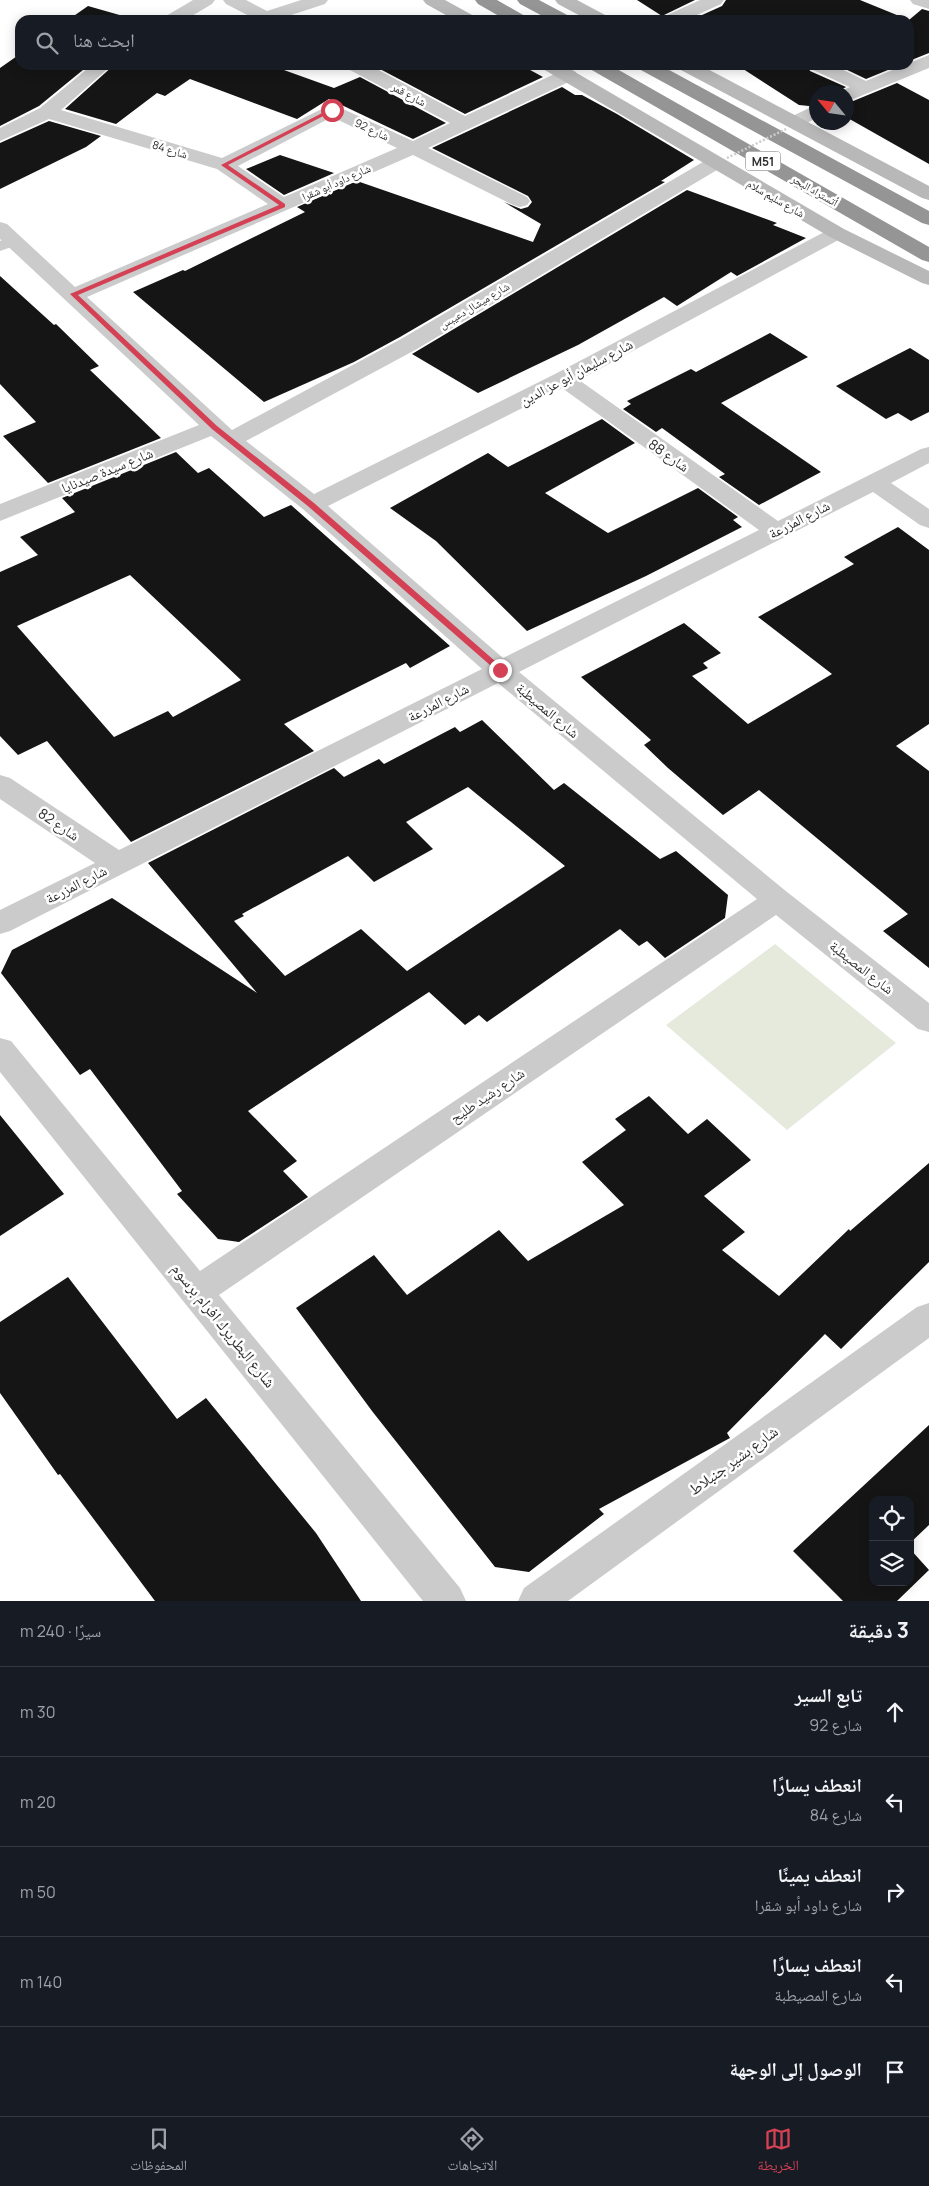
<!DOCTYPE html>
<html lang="ar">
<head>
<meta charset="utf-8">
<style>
  body { margin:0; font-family:Manrope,"Noto Naskh Arabic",sans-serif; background:#242831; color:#f1f3f6; direction:rtl }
  .controls { position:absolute; right:15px; bottom:15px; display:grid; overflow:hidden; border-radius:10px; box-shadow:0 2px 12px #0003 }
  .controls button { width:45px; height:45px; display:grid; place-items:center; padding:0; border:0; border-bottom:1px solid #363941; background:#171b24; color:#f1f3f6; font:25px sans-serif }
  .compass { position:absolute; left:809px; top:85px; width:45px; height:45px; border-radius:50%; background:#171b24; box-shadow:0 2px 12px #0003; rotate:299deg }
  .stop { position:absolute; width:15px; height:15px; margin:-11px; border:4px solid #d44155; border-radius:50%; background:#fff }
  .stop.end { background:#d44155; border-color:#fff; box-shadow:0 1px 5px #0008 }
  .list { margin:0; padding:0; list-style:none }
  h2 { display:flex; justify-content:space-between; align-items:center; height:65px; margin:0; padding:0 20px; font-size:21px }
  h2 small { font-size:16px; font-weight:400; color:#9ea1a6 }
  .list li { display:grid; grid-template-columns:32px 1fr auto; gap:15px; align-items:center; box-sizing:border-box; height:90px; padding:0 20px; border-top:1px solid #363941 }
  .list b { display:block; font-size:19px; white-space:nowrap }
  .list p { margin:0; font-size:16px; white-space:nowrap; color:#9ea1a6 }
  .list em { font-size:16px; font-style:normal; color:#9ea1a6 }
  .icon { flex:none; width:28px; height:28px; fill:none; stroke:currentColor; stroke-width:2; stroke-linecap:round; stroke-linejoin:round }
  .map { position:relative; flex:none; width:929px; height:1601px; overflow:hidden; direction:ltr }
  .search { position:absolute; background:#171b24; box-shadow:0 2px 12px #0003; left:15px; right:15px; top:15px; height:55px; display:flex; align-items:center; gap:12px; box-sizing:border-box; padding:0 18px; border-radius:15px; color:#9ea1a6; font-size:19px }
  .sheet { height:515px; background:#171b24 }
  nav { display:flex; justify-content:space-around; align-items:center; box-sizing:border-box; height:70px; border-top:1px solid #363941; background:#171b24; font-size:14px; color:#9ea1a6 }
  nav a { display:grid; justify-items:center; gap:2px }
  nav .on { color:#d44155 }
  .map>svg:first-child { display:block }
  .green { fill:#e5eadd }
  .building { fill:#151515; fill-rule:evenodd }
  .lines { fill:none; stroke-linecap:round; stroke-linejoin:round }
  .lane { fill:#cbcbcb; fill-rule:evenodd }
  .street { fill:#cbcbcb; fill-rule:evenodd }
  .secondary { fill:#b8b8b8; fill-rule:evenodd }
  .highway { fill:#959595; fill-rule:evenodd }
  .path-bridge { stroke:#cbcbcb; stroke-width:2.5; stroke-dasharray:2 2; stroke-linecap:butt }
  .route { fill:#d44155 }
  .labels { text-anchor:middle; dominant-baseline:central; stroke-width:5; stroke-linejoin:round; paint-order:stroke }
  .far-street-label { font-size:11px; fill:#2e2e2e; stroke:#fff }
  .shield { fill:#fff; stroke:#6d6d6d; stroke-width:1 }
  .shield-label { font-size:12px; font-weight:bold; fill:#2e2e2e }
  .street-label { font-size:14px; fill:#2e2e2e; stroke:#fff }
  .near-street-label { font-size:16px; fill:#2e2e2e; stroke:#fff }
</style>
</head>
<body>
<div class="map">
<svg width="929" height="1601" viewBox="0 0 929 1601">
  <rect width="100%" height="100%" fill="#fff"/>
  <path class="green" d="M 775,944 L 896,1043 L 787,1130 L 666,1025 Z"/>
  <path class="building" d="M 637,0 L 695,0 L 662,16 Z
    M 726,0 L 860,0 L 909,20 L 922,9 L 929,11 L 929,53 L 909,61 L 909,20 L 691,20 L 722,6 Z
    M 88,6 L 137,20 L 68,20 Z
    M 20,54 L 20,65 L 89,65 L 39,106 L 0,126 L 0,68 Z
    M 114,65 L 270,65 L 334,88 L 360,77 L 446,123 L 413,139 L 329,99 L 297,119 L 190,79 L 165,96 L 157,93 L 116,124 L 65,109 Z
    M 388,65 L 521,65 L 543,77 L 465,114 L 380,69 Z
    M 737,65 L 807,65 L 810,71 L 846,87 L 837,92 L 816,92 L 816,103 L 809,106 L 799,105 Z
    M 837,65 L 900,65 L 866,79 Z
    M 897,83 L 929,100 L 929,164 L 846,117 L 846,104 Z
    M 562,87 L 575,95 L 582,95 L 617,114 L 694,160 L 661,181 L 665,182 L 400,337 L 354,362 L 264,402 L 133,292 L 183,270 L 185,271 L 305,212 L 297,207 L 357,181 L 533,242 L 541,224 L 504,202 L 521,209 L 528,207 L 532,202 L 528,196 L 432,148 Z
    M 49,121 L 101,136 L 86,147 L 0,189 L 0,143 Z
    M 280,155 L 334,173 L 284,195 L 246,169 Z
    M 687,190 L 777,223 L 773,225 L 806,238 L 737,276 L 731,272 L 677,306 L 664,297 L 578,345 L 478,393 L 412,354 Z
    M 0,276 L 54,325 L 56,324 L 99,366 L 90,370 L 161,438 L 48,483 L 3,436 L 36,422 L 0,384 Z
    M 770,333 L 808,357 L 721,403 L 821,472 L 759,505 L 719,477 L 725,474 L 662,428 L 656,432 L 623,409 L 631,404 L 627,401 L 691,369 L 696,372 Z
    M 910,348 L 929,360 L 929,412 L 911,421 L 898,413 L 886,419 L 836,386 Z
    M 602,419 L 635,443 L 545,493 L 608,533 L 698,488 L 738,517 L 733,520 L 742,527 L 646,576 L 527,631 L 436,541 L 390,508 L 488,453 L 508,467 Z
    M 176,452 L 198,473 L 209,468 L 264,517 L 291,505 L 450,646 L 410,668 L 406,663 L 284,724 L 314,751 L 131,842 L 47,741 L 18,755 L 0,736 L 0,572 L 38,555 L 20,537 L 75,512 L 62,498 ZM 130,575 L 241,680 L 173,717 L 168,711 L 114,737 L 17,626 Z
    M 898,527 L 929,550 L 929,724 L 896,746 L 929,771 L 929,968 L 883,931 L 908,914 L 759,790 L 723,815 L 668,768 L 644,745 L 651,740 L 581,677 L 684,623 L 721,653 L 703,663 L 708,668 L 692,676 L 748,724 L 832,674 L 758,617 L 854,564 L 844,557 Z
    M 482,720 L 554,790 L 564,783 L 660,859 L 676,851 L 728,895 L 725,918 L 665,958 L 647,941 L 639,946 L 620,929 L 487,1022 L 479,1015 L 465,1025 L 429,992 L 248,1111 L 297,1161 L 283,1171 L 308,1197 L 239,1242 L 218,1239 L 177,1194 L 182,1191 L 90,1069 L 80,1075 L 1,973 L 12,950 L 112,898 L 257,993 L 148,863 L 334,768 L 344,777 L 379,759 L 384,764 L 455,727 L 460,732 ZM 468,787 L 565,866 L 407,971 L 361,929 L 285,976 L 234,921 L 244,916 L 242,914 L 348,856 L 374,882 L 433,849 L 406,822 Z
    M 649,1096 L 688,1134 L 707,1119 L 751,1160 L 704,1196 L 745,1232 L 722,1250 L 779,1296 L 849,1229 L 850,1231 L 929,1163 L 929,1262 L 841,1349 L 825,1334 L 727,1433 L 730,1438 L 599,1509 L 604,1514 L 529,1572 L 495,1567 L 372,1411 L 296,1308 L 374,1255 L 407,1295 L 499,1230 L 528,1261 L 624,1205 L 582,1162 L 626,1130 L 615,1119 Z
    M 0,1115 L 64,1194 L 0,1236 Z
    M 68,1277 L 177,1419 L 206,1398 L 316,1533 L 361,1601 L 155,1601 L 60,1474 L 58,1475 L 0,1393 L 0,1322 Z
    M 929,1425 L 929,1525 L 910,1543 L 910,1500 L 873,1500 L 873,1582 L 910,1582 L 910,1549 L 929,1570 L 897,1601 L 843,1601 L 793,1551 Z"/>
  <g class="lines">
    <path class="lane" d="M 14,236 L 20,238 L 22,241 L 20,244 L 0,251 L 0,241 Z"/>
    <path class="street" d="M 193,0 L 215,0 L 212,4 L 185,20 L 163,20 L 166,16 Z
      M 223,0 L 246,0 L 267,11 L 301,0 L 328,0 L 325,4 L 279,19 L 280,20 L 257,20 L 226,4 Z
      M 700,0 L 724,0 L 721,4 L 686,20 L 662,20 L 665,16 Z
      M 910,0 L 929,0 L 929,9 L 913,4 Z
      M 929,55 L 929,68 L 846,102 L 846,92 L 839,92 L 850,87 L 811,69 L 809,65 L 833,65 L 866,81 Z
      M 92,65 L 112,65 L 61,110 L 222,158 L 332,104 L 413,141 L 450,123 L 348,69 L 346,65 L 369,65 L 465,116 L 561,71 L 568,69 L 575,71 L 577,75 L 575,79 L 428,148 L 527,197 L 530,201 L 527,205 L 520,207 L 513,205 L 413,155 L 87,297 L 232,430 L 401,339 L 708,159 L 715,157 L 722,159 L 725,163 L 722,167 L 417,349 L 246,441 L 314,494 L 555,374 L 830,229 L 837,227 L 844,229 L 847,233 L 844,237 L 579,380 L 778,521 L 921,449 L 929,447 L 929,463 L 891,483 L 929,509 L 929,528 L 920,525 L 873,492 L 519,672 L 787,892 L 929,1003 L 929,1032 L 918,1029 L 776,915 L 219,1295 L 460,1588 L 466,1601 L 423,1601 L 0,1072 L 0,1038 L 11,1041 L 200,1271 L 757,899 L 498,683 L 10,931 L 0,934 L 0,910 L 95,863 L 0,799 L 0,775 L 10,778 L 119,850 L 482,669 L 304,510 L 211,436 L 0,521 L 0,504 L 199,425 L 0,239 L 0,222 L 7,224 L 75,287 L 268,204 L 217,169 L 49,119 L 0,141 L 0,128 L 40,108 ZM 332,117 L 397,148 L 284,197 L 238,166 ZM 562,388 L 759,530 L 503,658 L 328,506 Z
      M 816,105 L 816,118 L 802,126 L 795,128 L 788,126 L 785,122 L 788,118 Z
      M 929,1303 L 929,1338 L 568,1601 L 518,1601 L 524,1588 L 917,1307 Z"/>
    <path class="secondary" d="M 423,0 L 445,0 L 474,16 L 477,20 L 455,20 L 426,4 Z
      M 555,0 L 577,0 L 607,16 L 610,20 L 588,20 L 558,4 Z
      M 541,65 L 563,65 L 844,229 L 929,271 L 929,285 L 922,283 L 830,237 L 543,69 Z
      M 677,65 L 700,65 L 929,186 L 929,200 L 922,198 L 679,69 Z"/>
    <path class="highway" d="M 475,0 L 497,0 L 525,16 L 528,20 L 506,20 L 478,4 Z
      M 517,0 L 539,0 L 569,16 L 572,20 L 550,20 L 520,4 Z
      M 588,65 L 610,65 L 929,247 L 929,262 L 922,260 L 590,69 Z
      M 637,65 L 660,65 L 929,211 L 929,225 L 922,223 L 639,69 Z"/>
    <path class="path-bridge" d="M 727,158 L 786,129"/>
  </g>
  <path class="route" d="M 330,109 L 335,110 L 228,165 L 285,204 L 285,207 L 78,295 L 217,426 L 314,503 L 503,668 L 503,672 L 498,672 L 309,507 L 212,429 L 70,294 L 279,205 L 221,165 Z"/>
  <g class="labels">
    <g class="far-street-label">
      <text transform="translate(409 94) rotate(28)">شارع قمر</text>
      <text transform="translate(372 129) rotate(25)">شارع 92</text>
      <text transform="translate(170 149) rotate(17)">شارع 84</text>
      <text transform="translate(336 182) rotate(-24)">شارع داود أبو شقرا</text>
      <text transform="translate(815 190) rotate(30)">أتستراد البحر</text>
      <text transform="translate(776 198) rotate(30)">شارع سليم سلام</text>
      <text transform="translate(474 305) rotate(-31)">شارع ميشال دعيبس</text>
    </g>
    <rect class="shield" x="745.5" y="151.5" width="35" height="19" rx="4"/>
    <g class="shield-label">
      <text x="763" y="161">M51</text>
    </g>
    <g class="street-label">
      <text transform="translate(576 372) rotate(-28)">شارع سليمان أبو عز الدين</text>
      <text transform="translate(669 455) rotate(35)">شارع 88</text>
      <text transform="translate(107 470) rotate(-22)">شارع سيدة صيدنايا</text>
      <text transform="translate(799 519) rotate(-27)">شارع المزرعة</text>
      <text transform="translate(438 702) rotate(-27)">شارع المزرعة</text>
      <text transform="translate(548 710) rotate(40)">شارع المصيطبة</text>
      <text transform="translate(59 824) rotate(34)">شارع 82</text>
      <text transform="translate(76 884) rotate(-27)">شارع المزرعة</text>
      <text transform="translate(862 967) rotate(38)">شارع المصيطبة</text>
      <text transform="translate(487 1095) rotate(-34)">شارع رشيد طليح</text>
    </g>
    <g class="near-street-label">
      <text transform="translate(224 1325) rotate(51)">شارع البطريرك افرام برسوم</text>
      <text transform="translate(733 1460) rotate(-36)">شارع بشير جنبلاط</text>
    </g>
  </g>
</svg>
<div class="controls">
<button><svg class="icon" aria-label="locate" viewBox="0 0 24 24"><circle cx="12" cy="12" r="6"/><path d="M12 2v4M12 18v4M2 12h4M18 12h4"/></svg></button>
<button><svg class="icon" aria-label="layers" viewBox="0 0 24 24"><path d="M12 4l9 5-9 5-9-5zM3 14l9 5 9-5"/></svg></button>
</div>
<svg class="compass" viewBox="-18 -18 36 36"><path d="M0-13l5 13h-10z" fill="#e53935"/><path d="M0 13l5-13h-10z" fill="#9ea1a6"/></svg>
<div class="stop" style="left:332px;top:110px"></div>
<div class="stop end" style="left:500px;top:670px"></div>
<div class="search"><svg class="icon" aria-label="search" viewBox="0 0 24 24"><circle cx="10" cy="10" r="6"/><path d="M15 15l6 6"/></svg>ابحث هنا</div>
</div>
<section class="sheet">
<h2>3 دقيقة<small>سيرًا · 240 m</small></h2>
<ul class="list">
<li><svg class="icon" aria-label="ahead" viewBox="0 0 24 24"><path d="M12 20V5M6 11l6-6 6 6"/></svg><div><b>تابع السير</b><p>شارع 92</p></div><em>30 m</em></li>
<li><svg class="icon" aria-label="left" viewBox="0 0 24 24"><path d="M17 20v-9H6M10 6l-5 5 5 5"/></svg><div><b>انعطف يسارًا</b><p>شارع 84</p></div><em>20 m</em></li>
<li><svg class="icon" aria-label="right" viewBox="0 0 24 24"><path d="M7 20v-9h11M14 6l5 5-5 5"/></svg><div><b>انعطف يمينًا</b><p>شارع داود أبو شقرا</p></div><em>50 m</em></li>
<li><svg class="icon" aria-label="left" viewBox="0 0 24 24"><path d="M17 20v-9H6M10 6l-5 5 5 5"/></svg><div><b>انعطف يسارًا</b><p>شارع المصيطبة</p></div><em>140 m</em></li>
<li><svg class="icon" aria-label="arrive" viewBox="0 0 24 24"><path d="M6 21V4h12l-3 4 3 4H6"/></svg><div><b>الوصول إلى الوجهة</b></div></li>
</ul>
</section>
<nav>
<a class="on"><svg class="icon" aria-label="map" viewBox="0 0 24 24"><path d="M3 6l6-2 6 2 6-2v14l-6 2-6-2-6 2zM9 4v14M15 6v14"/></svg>الخريطة</a>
<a><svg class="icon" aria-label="directions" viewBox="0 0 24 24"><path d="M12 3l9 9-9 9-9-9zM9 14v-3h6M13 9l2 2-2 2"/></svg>الاتجاهات</a>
<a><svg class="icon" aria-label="saved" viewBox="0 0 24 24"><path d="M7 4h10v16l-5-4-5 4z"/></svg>المحفوظات</a>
</nav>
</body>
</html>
